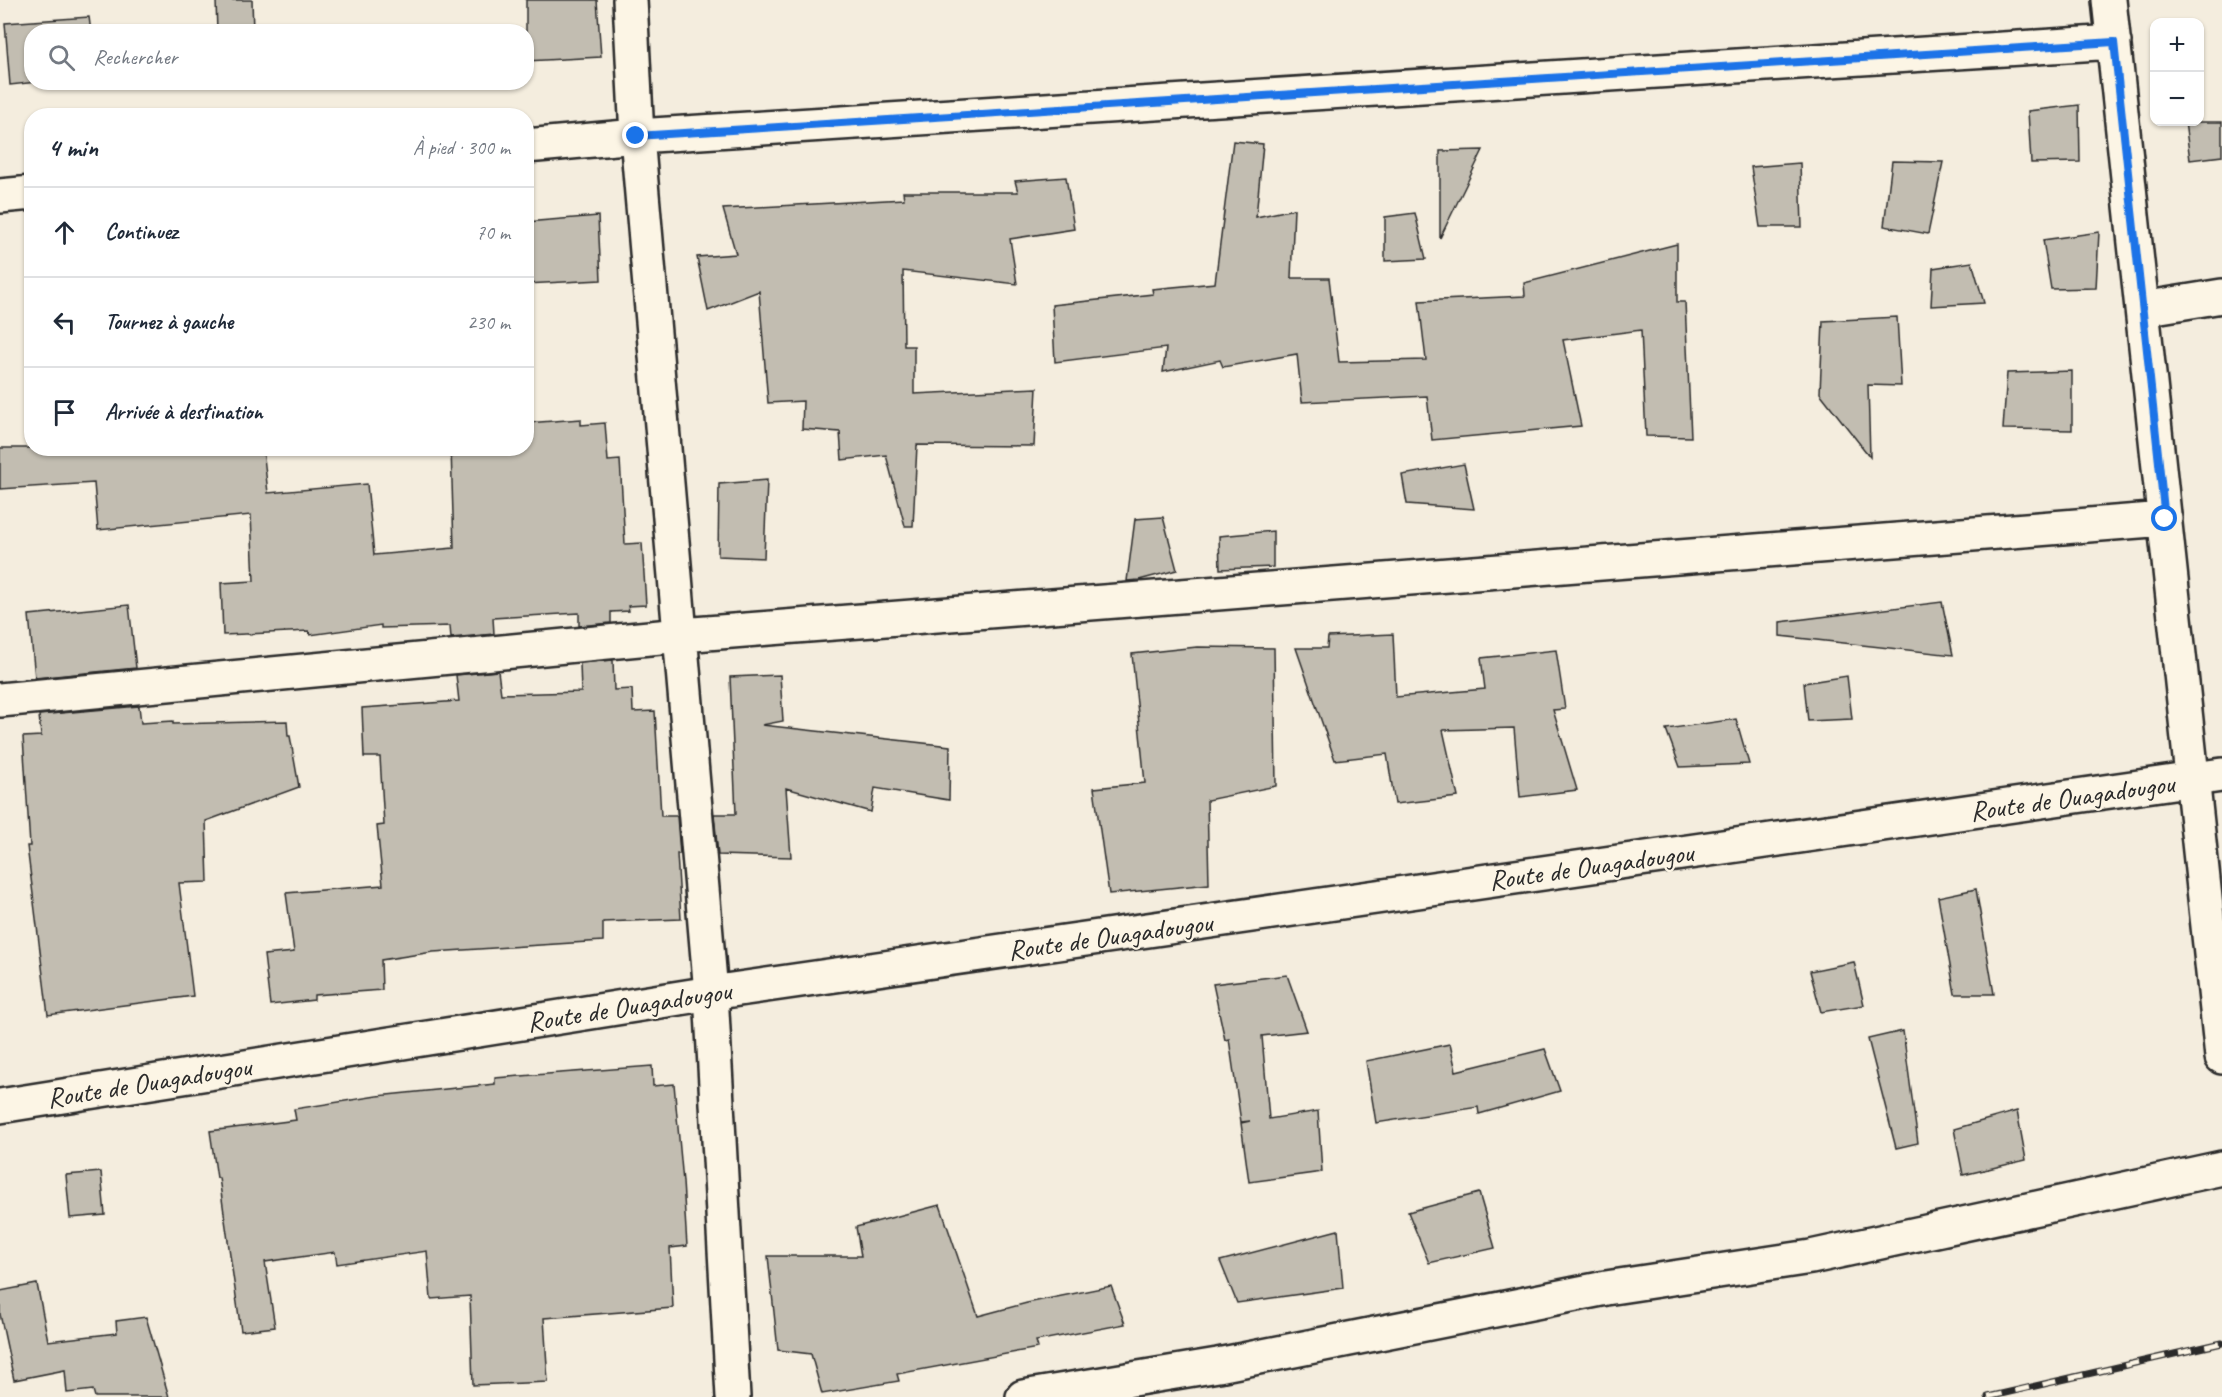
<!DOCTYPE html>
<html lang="fr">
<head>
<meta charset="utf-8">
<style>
  body { margin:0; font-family:Caveat,sans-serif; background:#f2f2f3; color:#1f2937 }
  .controls { position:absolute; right:18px; top:18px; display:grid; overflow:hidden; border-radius:12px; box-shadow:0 2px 4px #0004 }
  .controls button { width:54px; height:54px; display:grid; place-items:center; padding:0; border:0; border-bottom:2px solid #e0e1e3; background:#fff; color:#1f2937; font:30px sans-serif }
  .stop { position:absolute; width:18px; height:18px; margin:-14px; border:4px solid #1a73e8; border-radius:50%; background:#fff }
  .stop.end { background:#1a73e8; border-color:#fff; box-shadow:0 2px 6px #0008 }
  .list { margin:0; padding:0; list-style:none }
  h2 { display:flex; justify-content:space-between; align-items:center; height:78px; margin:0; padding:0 24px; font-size:26px }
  h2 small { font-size:20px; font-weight:400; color:#747a83 }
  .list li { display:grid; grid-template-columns:39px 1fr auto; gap:18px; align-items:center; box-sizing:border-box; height:90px; padding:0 24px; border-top:2px solid #e0e1e3 }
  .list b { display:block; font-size:22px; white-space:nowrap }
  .list em { font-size:20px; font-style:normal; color:#747a83 }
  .icon { flex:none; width:33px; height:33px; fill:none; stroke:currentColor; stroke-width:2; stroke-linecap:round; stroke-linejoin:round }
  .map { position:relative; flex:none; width:2222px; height:1397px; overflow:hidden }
  .search { position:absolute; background:#fff; box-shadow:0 2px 4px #0004; left:24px; top:24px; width:510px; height:66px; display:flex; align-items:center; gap:15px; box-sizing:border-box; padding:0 21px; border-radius:24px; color:#747a83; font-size:22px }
  .panel { position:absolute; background:#fff; box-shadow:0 2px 4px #0004; left:24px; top:108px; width:510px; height:348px; border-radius:24px }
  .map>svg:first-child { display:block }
  .building { fill:#c2bdb1; stroke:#2b2b2b; stroke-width:1.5 }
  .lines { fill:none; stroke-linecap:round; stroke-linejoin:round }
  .street-casing { stroke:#2b2b2b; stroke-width:38 }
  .secondary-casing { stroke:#2b2b2b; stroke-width:38 }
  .street { stroke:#fcf5e5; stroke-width:33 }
  .secondary { stroke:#fcf5e5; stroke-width:33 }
  .rail-casing { stroke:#2b2b2b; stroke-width:7 }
  .rail { stroke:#fcf5e5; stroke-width:4.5; stroke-dasharray:14; stroke-linecap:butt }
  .route { stroke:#1a73e8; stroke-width:8 }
  .labels { text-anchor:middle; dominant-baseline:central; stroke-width:4.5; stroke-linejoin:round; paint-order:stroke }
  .street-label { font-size:28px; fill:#2b2b2b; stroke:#fcf5e5 }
</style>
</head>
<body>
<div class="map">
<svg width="2222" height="1397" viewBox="0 0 2222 1397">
  <rect width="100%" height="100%" fill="#f4edde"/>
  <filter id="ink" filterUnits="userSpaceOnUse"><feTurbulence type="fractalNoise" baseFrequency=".0167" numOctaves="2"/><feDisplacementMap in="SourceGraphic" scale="12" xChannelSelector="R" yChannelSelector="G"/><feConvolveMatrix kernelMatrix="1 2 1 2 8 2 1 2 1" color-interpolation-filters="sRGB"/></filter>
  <g filter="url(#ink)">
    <path class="building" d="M 216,0 L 252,0 L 253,32 L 217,32 Z
      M 526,0 L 597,0 L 601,57 L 526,61 Z
      M 89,17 L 91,32 L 32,32 L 32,82 L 37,82 L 10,85 L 5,23 Z
      M 2079,105 L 2080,162 L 2031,163 L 2028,111 Z
      M 2185,122 L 2222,122 L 2222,156 L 2190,160 Z
      M 1233,141 L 1263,144 L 1256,217 L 1294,209 L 1291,278 L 1329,278 L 1339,362 L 1426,360 L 1419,301 L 1525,296 L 1524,283 L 1677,244 L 1677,302 L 1685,302 L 1691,437 L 1646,436 L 1641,330 L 1563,340 L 1581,426 L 1432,440 L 1427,396 L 1302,402 L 1297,354 L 1223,367 L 1220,360 L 1163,372 L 1166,348 L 1055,362 L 1052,305 L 1153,294 L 1152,289 L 1215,283 Z
      M 1483,150 L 1440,238 L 1440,151 Z
      M 1892,161 L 1943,162 L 1928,234 L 1884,226 Z
      M 1800,163 L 1802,227 L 1760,227 L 1751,167 Z
      M 1066,177 L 1074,229 L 1010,239 L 1017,284 L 903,271 L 904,346 L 914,346 L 914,394 L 1037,388 L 1034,446 L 917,445 L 913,526 L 905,526 L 886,455 L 842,460 L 840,432 L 802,429 L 803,401 L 768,403 L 759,291 L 708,311 L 697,257 L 736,254 L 723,209 L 904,199 L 903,192 L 1018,192 L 1015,181 Z
      M 1415,213 L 1426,259 L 1385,261 L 1385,217 Z
      M 598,216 L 601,280 L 526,284 L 526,222 Z
      M 2099,232 L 2096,288 L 2051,289 L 2043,240 Z
      M 1972,262 L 1984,303 L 1931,306 L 1933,268 Z
      M 1897,317 L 1901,386 L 1868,385 L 1870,457 L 1820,393 L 1823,321 Z
      M 2072,371 L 2072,430 L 2003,429 L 2007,373 Z
      M 581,419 L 581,425 L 605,423 L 608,461 L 620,460 L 625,544 L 642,543 L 646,605 L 628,606 L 629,611 L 611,612 L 611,623 L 579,626 L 579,613 L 493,618 L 494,634 L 451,638 L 450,626 L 381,628 L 381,625 L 310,635 L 309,631 L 223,635 L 221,583 L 254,581 L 251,515 L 98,530 L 94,483 L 0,489 L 0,448 L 263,448 L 268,493 L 367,484 L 374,555 L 454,548 L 451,448 L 526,448 L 526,423 Z
      M 1464,464 L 1474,509 L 1407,504 L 1402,475 Z
      M 767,480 L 764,558 L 718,556 L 719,484 Z
      M 1163,517 L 1177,570 L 1139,580 L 1127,581 L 1135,519 Z
      M 1273,531 L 1273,567 L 1220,569 L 1219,536 Z
      M 1942,602 L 1953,655 L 1780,636 L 1780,622 Z
      M 129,605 L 136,668 L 35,678 L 29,615 Z
      M 1393,634 L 1396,697 L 1485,689 L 1481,658 L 1556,650 L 1565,709 L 1553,710 L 1577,790 L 1520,797 L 1514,728 L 1443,730 L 1458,797 L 1395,804 L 1387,754 L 1335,760 L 1296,648 L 1327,648 L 1328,637 Z
      M 1197,647 L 1274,648 L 1276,786 L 1207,800 L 1209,884 L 1109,894 L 1094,788 L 1145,783 L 1132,654 Z
      M 613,660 L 614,690 L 632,689 L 633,712 L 655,711 L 661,816 L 677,816 L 680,854 L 677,854 L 681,919 L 603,922 L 603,941 L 433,952 L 381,960 L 382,990 L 314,995 L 314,1000 L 270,1005 L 264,955 L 294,952 L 286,893 L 383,885 L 377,826 L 384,825 L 380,757 L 364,757 L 362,708 L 459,701 L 456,675 L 498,671 L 501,694 L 581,692 L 580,663 Z
      M 780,675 L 783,721 L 762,725 L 950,746 L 949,800 L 875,788 L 871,812 L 786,788 L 791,857 L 718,855 L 714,814 L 736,814 L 730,677 Z
      M 1847,676 L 1852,719 L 1808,721 L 1804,683 Z
      M 139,706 L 141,723 L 173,721 L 173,724 L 287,721 L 288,736 L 290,736 L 299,787 L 206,821 L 208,882 L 179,883 L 193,996 L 48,1015 L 27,846 L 30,846 L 23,737 L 41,736 L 39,715 Z
      M 1736,719 L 1749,764 L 1680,767 L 1666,729 Z
      M 1976,889 L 1994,994 L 1955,994 L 1938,897 Z
      M 1854,962 L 1864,1005 L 1821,1012 L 1810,971 Z
      M 1287,975 L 1307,1031 L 1262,1036 L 1269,1119 L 1318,1111 L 1322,1172 L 1249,1182 L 1241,1123 L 1250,1121 L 1241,1122 L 1229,1039 L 1225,1040 L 1213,984 Z
      M 1903,1031 L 1918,1143 L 1896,1148 L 1868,1039 Z
      M 1450,1044 L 1456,1071 L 1545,1049 L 1560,1091 L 1479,1114 L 1478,1107 L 1376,1123 L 1366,1061 Z
      M 652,1066 L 653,1086 L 674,1084 L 683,1182 L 687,1246 L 670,1248 L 673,1308 L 544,1318 L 548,1382 L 473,1385 L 470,1296 L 431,1299 L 427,1251 L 337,1264 L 335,1252 L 265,1262 L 275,1327 L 241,1331 L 219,1178 L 217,1178 L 210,1131 L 296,1120 L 294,1109 L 377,1096 L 495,1084 L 495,1078 Z
      M 2017,1111 L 2026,1160 L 1963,1175 L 1954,1129 Z
      M 101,1172 L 105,1215 L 70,1218 L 66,1175 Z
      M 1479,1193 L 1495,1248 L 1429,1263 L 1408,1212 Z
      M 940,1205 L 978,1316 L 1027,1303 L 1111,1286 L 1125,1324 L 1036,1341 L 1038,1348 L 897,1374 L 899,1381 L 822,1394 L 811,1354 L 778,1350 L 768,1256 L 861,1256 L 856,1227 Z
      M 1338,1230 L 1343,1288 L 1237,1303 L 1220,1261 Z
      M 37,1284 L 48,1341 L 117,1333 L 116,1321 L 146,1317 L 169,1397 L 95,1397 L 93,1390 L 67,1393 L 65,1370 L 14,1380 L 0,1314 L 0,1291 Z"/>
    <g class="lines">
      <g class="street-casing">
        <path id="street" d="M 630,0 L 637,136 L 711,993 L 733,1397
          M 2109,0 L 2222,1057
          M 526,146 L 637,136 L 2114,42
          M 0,196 L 32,193
          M 2142,309 L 2222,296
          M 0,700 L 681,635 L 2165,519
          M 1023,1397 L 1218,1365 L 1606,1288 L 1811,1257 L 2222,1168"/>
      </g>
      <g class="secondary-casing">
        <path id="secondary" d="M 0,1106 L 711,993 L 2222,775"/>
      </g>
      <use href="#street" class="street"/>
      <use href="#secondary" class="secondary"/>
      <g class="rail-casing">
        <path id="rail" d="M 1988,1397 L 2222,1343"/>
      </g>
      <use href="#rail" class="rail"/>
    </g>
  </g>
  <g class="lines" filter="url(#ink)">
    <path class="route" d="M 636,136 L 2114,42 L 2165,519"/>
  </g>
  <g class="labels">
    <g class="street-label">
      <text transform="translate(2072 797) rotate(-8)">Route de Ouagadougou</text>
      <text transform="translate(1591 866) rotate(-8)">Route de Ouagadougou</text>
      <text transform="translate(1110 936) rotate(-8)">Route de Ouagadougou</text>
      <text transform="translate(629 1006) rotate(-9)">Route de Ouagadougou</text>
      <text transform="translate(149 1082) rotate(-9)">Route de Ouagadougou</text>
    </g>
  </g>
</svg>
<div class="controls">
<button>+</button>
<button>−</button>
</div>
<div class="stop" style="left:2165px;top:519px"></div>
<div class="stop end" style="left:636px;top:136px"></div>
<div class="search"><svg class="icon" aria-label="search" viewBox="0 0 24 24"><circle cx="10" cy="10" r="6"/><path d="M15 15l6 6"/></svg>Rechercher</div>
<section class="panel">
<h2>4 min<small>À pied · 300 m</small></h2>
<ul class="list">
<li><svg class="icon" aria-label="ahead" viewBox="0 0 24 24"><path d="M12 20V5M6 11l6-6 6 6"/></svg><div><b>Continuez</b></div><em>70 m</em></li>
<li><svg class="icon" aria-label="left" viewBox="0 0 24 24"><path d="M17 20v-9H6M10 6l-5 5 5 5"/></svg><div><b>Tournez à gauche</b></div><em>230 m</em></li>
<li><svg class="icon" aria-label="arrive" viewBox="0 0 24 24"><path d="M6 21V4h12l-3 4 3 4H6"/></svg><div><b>Arrivée à destination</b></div></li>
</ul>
</section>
</div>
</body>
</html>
